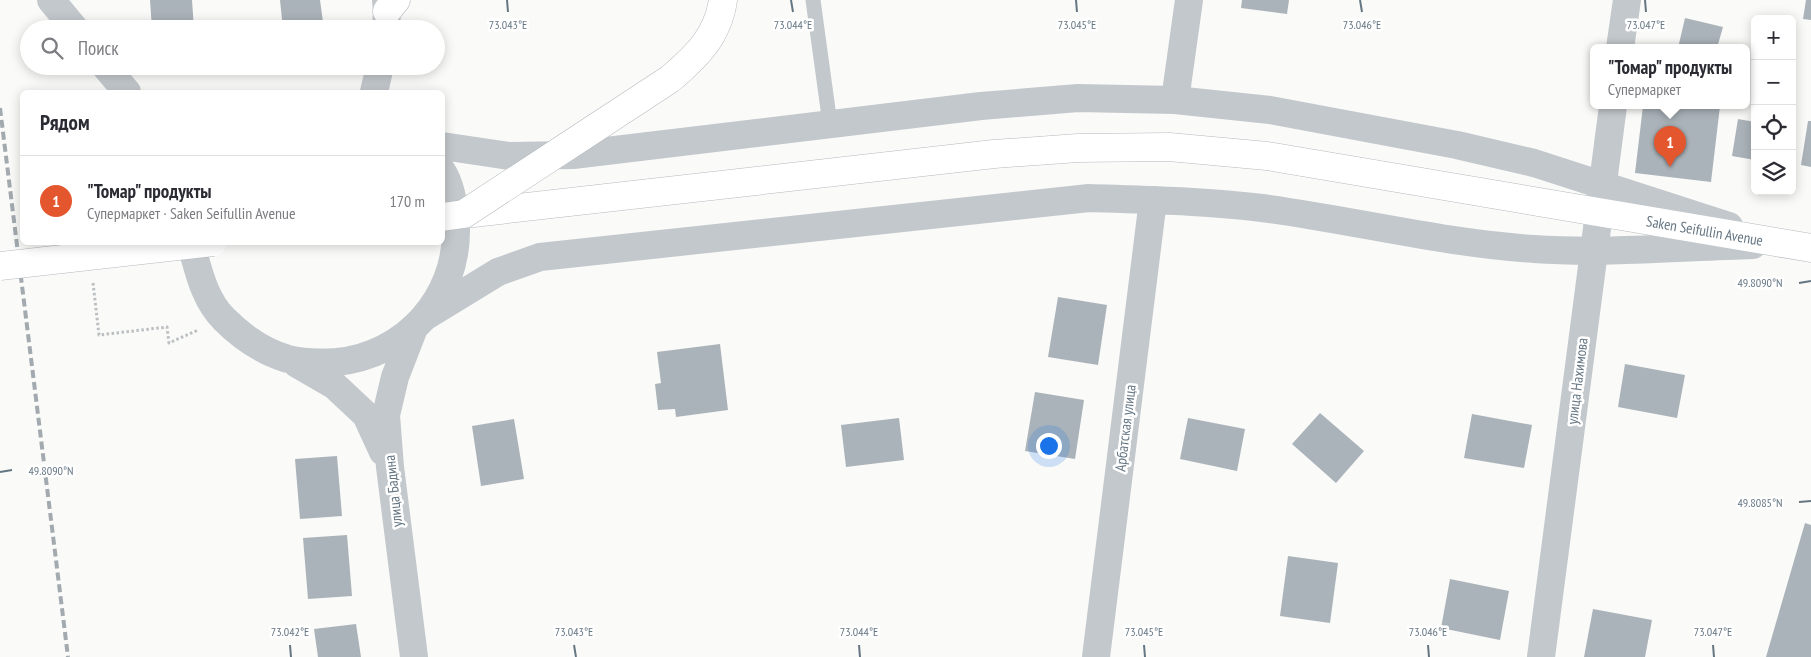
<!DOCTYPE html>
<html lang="ru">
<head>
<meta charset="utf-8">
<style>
  body { margin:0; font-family:"PT Sans Narrow",sans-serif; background:#f7f7f7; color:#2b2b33 }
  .controls { position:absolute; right:15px; top:15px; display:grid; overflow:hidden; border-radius:8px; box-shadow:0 2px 12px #0003 }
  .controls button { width:45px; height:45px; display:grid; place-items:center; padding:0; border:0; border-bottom:1px solid #e1e1e2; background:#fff; color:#2b2b33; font:25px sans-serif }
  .you { position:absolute; left:1048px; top:445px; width:18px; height:18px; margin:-12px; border:4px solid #fff; border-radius:50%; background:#1a73e8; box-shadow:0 0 0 8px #1a73e833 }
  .badge { display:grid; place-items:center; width:32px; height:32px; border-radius:50%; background:#e4572e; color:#fff; font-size:16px; font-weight:700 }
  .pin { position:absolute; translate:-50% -41px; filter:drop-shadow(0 1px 2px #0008) }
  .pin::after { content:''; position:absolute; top:26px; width:18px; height:15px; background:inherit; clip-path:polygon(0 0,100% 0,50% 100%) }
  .popup { position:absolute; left:1590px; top:44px; width:160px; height:65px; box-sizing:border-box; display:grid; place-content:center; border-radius:8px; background:#fff; filter:drop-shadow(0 1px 4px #0005); font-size:16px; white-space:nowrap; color:#7c7c81 }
  .popup b { font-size:19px; color:#2b2b33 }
  .popup::after { content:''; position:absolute; left:50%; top:100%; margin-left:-10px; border:10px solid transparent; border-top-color:#fff }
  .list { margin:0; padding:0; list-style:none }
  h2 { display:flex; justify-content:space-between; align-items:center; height:65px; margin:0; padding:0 20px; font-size:21px }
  h2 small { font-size:16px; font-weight:400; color:#7c7c81 }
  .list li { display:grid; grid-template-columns:32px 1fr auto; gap:15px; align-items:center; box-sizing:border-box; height:90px; padding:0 20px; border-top:1px solid #e1e1e2 }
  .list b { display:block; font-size:19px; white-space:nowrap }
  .list p { margin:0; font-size:16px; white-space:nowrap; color:#7c7c81 }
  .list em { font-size:16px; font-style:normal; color:#7c7c81 }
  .icon { flex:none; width:28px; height:28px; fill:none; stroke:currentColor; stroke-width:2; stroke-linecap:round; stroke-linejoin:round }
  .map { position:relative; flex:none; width:1811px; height:657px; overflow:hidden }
  .search { position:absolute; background:#fff; box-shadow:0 2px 12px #0003; left:20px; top:20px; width:425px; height:55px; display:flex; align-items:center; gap:12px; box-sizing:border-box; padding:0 18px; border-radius:28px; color:#7c7c81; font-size:19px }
  .panel { position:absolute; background:#fff; box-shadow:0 2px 12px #0003; left:20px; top:90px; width:425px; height:155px; border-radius:8px }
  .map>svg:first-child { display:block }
  .building { fill:#aab3b9 }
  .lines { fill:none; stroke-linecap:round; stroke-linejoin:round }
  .primary-casing { stroke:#b5babe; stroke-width:29 }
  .path { stroke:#bbbfc2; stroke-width:3; stroke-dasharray:2.5 2.5; stroke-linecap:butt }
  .service { stroke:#c3c8cc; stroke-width:15 }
  .minor { stroke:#c3c8cc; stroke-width:28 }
  .tertiary { stroke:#c3c8cc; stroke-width:28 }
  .primary { stroke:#fff; stroke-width:28 }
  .rail { stroke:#a2aab0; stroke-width:4; stroke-dasharray:8 4; stroke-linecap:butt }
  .primary-bridge-casing { stroke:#b5babe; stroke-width:29; stroke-linecap:butt }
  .primary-bridge { stroke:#fff; stroke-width:28 }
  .ticks { fill:none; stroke:#657683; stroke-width:2 }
  .labels { text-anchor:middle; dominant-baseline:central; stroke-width:5; stroke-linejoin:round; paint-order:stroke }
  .street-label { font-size:15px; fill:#657683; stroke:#fff }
  .ticks-label { font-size:12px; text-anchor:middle; fill:#657683; stroke:#fff; stroke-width:5; stroke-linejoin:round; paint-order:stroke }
</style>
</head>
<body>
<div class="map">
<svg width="1811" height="657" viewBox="0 0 1811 657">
  <rect width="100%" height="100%" fill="#fafaf8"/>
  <path class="building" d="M 150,0 L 192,0 L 194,29 L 152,29 Z
    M 280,0 L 320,0 L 324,29 L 283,29 Z
    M 1242,0 L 1289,0 L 1287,14 L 1241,8 Z
    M 1806,0 L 1811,0 L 1811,20 L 1803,19 Z
    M 1685,18 L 1723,27 L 1717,48 L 1678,48 Z
    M 1643,106 L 1720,106 L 1711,182 L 1635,173 Z
    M 1738,119 L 1755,122 L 1755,160 L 1732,156 Z
    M 1808,121 L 1811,121 L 1811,167 L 1801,165 Z
    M 1058,297 L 1107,305 L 1098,365 L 1048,357 Z
    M 720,344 L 728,410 L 676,417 L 675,409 L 658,410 L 655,384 L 661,383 L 657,352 Z
    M 1625,364 L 1685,375 L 1677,418 L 1618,407 Z
    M 1035,392 L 1084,400 L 1075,459 L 1025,451 Z
    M 1320,413 L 1364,451 L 1336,483 L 1292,444 Z
    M 1472,414 L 1532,425 L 1524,468 L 1464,458 Z
    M 899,418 L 904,460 L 846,467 L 841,425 Z
    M 1188,418 L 1245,429 L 1237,471 L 1180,459 Z
    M 514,419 L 524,479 L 481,486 L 472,426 Z
    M 337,456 L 342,516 L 300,519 L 295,459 Z
    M 1805,523 L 1811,525 L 1811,657 L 1766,657 Z
    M 347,535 L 352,596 L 308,599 L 303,538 Z
    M 1288,556 L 1338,563 L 1330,623 L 1280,616 Z
    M 1450,579 L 1509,591 L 1500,640 L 1441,628 Z
    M 1593,609 L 1652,620 L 1645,657 L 1584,657 Z
    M 356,624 L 361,657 L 318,657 L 314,629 Z"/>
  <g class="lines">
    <g class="primary-casing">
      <g id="primary">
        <path d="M 387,11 L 396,0"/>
        <path d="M 670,79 C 696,57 718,36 723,0"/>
        <path id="s1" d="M 464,214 L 994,154 L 1078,148 L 1169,147 L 1267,156 L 1811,248"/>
      </g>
    </g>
    <path class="path" d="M 93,283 L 99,335 L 167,327 L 169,343 L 198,330"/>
    <path class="service" d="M 813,0 L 830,124"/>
    <path class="minor" d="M 51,0 L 75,29
      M 1620,48 L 1627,0
      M 105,66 L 127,92
      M 1175,100 L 1189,0
      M 1096,657 L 1153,200
      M 1541,657 L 1613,106"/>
    <path class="tertiary" d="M 386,29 L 387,11 L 386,0
      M 374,92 L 380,66
      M 442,146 L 509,156 L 573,155 L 981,106 L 1078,98 L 1175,100 L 1270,110 L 1457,145 L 1534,163 L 1729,226
      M 192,242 L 192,248 C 199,273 205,300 224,319 C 242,337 264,352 288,359 C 303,363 321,363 337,362 C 405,355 457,299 456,229 C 455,212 452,186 442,171
      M 426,316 L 498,272 L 540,257 L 1089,198 C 1146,200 1205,201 1262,208 C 1353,220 1442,243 1534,249 C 1606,254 1681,247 1753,245
      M 297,364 L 335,386 L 366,415 L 383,452
      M 414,657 L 390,467 L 386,415 L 395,377 L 414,328"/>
    <use href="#primary" class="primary"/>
    <path class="rail" d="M 0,108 L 68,657"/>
    <g class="primary-bridge-casing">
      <path id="primary-bridge" d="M 442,217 L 464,214 L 670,79
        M 0,266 L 213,242"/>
    </g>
    <use href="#primary-bridge" class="primary-bridge"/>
  </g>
  <path class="ticks" d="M 507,0 L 508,12M 791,0 L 793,12M 1076,0 L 1077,12M 1360,0 L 1362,12M 1645,0 L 1646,12M 1799,283 L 1811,281M 0,472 L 12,470M 1799,502 L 1811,501M 290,645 L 291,657M 574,645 L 576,657M 859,645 L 860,657M 1144,645 L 1145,657M 1428,645 L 1429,657M 1713,645 L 1714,657"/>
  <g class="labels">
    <g class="street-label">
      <text stroke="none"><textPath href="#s1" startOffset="1251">Saken Seifullin Avenue</textPath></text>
      <text transform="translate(1577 381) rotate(-83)">улица Нахимова</text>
      <text transform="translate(1125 428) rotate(-83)">Арбатская улица</text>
      <text transform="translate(393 491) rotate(-96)">улица Бадина</text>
    </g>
  </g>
  <g class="ticks-label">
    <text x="508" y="29">73.043°E</text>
    <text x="793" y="29">73.044°E</text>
    <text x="1077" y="29">73.045°E</text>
    <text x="1362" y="29">73.046°E</text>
    <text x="1646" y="29">73.047°E</text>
    <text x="1760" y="287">49.8090°N</text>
    <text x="51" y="475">49.8090°N</text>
    <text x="1760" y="507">49.8085°N</text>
    <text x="290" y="636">73.042°E</text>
    <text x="574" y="636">73.043°E</text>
    <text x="859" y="636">73.044°E</text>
    <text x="1144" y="636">73.045°E</text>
    <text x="1428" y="636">73.046°E</text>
    <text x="1713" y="636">73.047°E</text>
  </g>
</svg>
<div class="controls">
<button>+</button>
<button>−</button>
<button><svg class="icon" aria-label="locate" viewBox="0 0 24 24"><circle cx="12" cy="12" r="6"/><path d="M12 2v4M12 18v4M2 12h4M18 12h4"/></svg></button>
<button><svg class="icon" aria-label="layers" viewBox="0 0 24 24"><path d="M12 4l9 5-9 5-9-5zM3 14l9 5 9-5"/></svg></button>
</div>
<div class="you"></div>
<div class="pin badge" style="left:1670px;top:167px">1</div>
<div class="popup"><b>&quot;Томар&quot; продукты</b>Супермаркет</div>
<div class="search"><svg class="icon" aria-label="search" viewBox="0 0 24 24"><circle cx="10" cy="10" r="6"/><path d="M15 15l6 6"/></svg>Поиск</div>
<section class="panel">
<h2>Рядом<small></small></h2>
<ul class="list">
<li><span class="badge">1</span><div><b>&quot;Томар&quot; продукты</b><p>Супермаркет · Saken Seifullin Avenue</p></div><em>170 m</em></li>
</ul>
</section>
</div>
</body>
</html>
